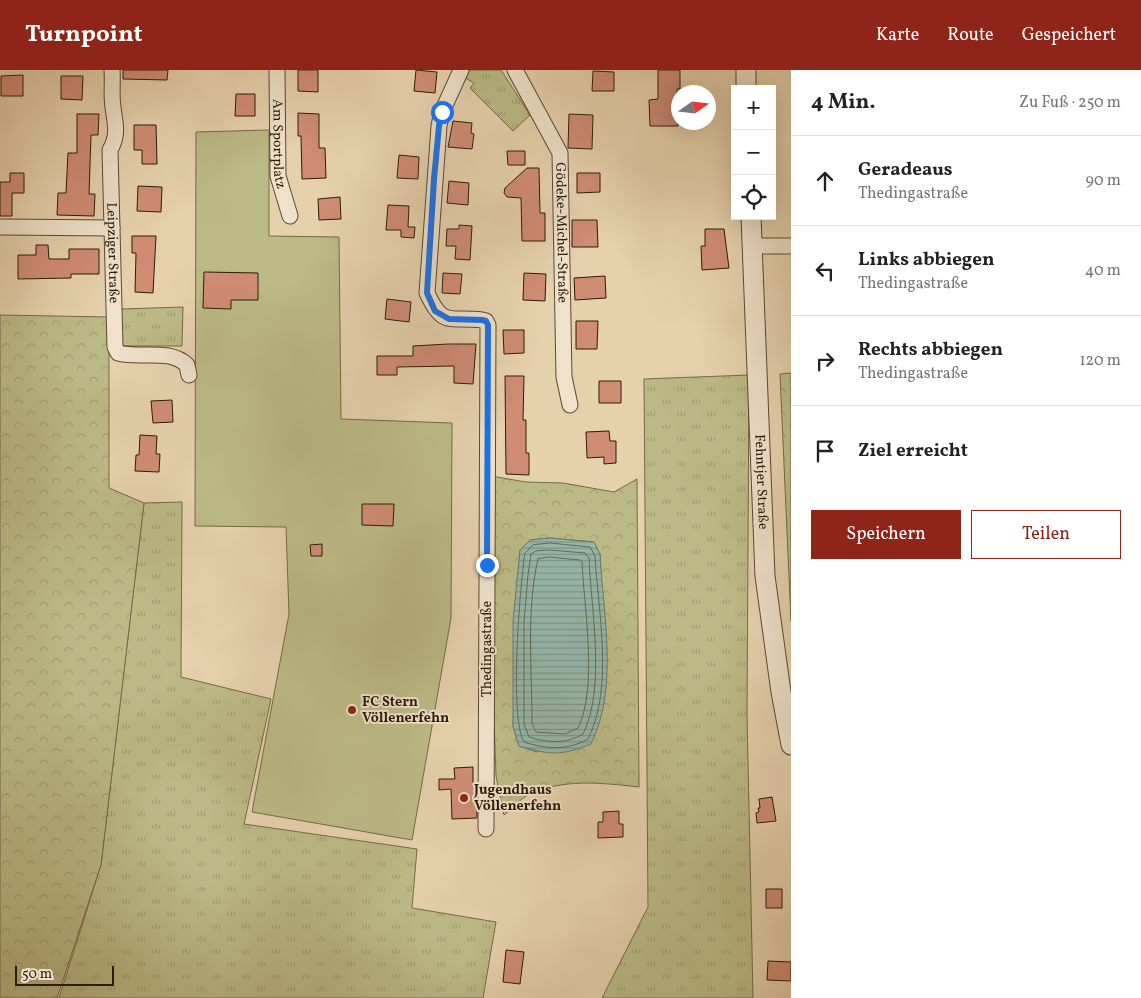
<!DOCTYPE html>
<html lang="de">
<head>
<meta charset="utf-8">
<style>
  body { margin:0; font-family:Vollkorn,serif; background:#f6f6f6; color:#222 }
  .controls { position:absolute; right:15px; top:15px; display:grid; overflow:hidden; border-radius:0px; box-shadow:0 5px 20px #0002 }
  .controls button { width:45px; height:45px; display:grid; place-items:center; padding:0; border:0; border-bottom:1px solid #e0e0e0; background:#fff; color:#222; font:25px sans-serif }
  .compass { position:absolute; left:671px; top:15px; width:45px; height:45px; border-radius:50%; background:#fff; box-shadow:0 5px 20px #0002; rotate:76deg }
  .scale { position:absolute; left:15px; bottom:12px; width:99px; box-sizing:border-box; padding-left:5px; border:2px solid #2d1c0a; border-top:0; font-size:14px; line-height:18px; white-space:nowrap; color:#2d1c0a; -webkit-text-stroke:4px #efe1ca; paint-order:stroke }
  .stop { position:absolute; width:15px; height:15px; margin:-11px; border:4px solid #1a73e8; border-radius:50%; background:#fff }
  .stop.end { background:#1a73e8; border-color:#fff; box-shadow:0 1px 5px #0008 }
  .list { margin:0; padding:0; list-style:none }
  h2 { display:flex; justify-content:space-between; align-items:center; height:65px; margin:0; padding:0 20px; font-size:21px }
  h2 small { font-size:16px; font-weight:400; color:#767676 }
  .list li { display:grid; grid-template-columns:32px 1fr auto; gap:15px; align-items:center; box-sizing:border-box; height:90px; padding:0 20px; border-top:1px solid #e0e0e0 }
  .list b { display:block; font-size:19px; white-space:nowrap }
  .list p { margin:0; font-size:16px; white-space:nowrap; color:#767676 }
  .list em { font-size:16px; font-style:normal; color:#767676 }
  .actions { display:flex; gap:10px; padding:15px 20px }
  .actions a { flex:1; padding:11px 0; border:1px solid #8f2418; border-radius:0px; text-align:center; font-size:18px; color:#8f2418 }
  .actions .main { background:#8f2418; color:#fff }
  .icon { flex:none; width:28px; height:28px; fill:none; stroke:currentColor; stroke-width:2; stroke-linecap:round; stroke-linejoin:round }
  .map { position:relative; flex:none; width:791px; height:928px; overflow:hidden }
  header { display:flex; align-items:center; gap:30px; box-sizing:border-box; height:70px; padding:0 25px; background:#8f2418; color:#fff }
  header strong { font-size:24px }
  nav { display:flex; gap:28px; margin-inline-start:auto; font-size:18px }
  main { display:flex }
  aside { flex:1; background:#fff }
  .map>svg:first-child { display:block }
  .grass { fill:url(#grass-tufts); stroke:#746b48 }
  .forest { fill:url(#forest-crowns); stroke:#746b48; fill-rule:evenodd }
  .pitch { fill:#bbba86; stroke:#746b48 }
  .water { fill:url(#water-rules); stroke:#6c796a }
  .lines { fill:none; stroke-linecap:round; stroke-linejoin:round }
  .shore { stroke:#626a5a; stroke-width:1 }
  .building { fill:#d08c75; stroke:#2d1c0a }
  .minor-casing { stroke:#5b4933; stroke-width:17 }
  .tertiary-casing { stroke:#5b4933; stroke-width:21 }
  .minor { stroke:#efe1ca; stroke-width:15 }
  .tertiary { stroke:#efe1ca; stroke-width:19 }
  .route { stroke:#1a73e8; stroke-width:6 }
  .poi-dot { fill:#8f2418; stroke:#efe1ca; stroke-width:2 }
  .labels { text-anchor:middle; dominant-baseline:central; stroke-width:4; stroke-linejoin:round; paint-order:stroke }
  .street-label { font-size:14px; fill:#2d1c0a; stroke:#efe1ca }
  .poi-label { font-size:14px; font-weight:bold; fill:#2d1c0a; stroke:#efe1ca; text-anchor:start }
</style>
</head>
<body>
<header>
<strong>Turnpoint</strong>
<nav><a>Karte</a><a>Route</a><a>Gespeichert</a></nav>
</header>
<main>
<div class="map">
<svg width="791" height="928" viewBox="0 0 791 928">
  <defs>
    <pattern id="grass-tufts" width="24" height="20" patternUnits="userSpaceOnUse" patternTransform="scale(1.25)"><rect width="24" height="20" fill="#bbba86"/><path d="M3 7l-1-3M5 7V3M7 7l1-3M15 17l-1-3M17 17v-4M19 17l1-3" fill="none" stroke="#a19f72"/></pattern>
    <pattern id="forest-crowns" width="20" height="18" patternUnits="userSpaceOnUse" patternTransform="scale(1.25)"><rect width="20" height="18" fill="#bbba86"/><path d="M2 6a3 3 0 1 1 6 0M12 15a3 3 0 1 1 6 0" fill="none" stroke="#a19f72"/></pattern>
    <pattern id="water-rules" width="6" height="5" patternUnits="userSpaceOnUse" patternTransform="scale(1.25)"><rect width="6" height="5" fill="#96b7aa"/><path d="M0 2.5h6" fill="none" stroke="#7b9489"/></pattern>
  </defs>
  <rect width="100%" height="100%" fill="#e6d1ad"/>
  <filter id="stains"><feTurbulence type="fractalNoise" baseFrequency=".004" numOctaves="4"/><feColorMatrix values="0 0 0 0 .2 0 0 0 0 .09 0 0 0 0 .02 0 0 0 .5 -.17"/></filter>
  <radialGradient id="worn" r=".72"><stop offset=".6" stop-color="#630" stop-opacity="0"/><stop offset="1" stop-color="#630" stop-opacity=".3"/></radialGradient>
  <path class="grass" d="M 470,0 L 501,0 L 530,45 L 513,61 L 470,18 L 474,13 L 464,7 Z
    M 183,237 L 182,276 L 119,276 L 121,239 Z
    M 749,305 L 747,644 L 753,928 L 602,928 L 648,837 L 644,309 Z
    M 182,432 L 181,607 L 271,629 L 244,754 L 417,779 L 412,838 L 496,852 L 483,928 L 59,928 L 101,795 L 144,433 Z"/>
  <path class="forest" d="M 0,245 L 109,247 L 109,418 L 144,433 L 101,795 L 57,928 L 0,928 Z
    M 791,303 L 791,551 L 780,304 Z
    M 491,406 L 526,412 L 563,413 L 614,422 L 637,409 L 639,717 C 602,713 563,708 528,725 C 520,729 512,739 504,745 L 496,706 L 494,649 ZM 550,468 L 593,472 L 600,484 L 601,505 L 537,682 L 519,676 L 513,656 L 520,480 L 530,470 Z"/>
  <path class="pitch" d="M 269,60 L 269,166 L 339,167 L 341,349 L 452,353 L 451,548 L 412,770 L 252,742 L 289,544 L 286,457 L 195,456 L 196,62 Z"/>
  <path class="water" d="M 550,468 L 594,472 L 600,484 C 603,545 619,617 591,674 C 562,686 549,685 519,676 L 513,656 L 513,551 L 520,480 L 530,470 Z"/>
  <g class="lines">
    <path class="shore" d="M 550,473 L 590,477 L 595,486 C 598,542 614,617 588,669 C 567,681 546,679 524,672 C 509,647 520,516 525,483 L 533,475 Z
      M 549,480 L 585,483 L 589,488 C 591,539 606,618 583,664 C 567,674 548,673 529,667 L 524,654 L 524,552 L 528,505 L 531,484 L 536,481 Z
      M 549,487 L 580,490 L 582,492 C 584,538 598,617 578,658 L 565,664 L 536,662 L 532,653 C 532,599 526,541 538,489 Z"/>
  </g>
  <path class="building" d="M 123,0 L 168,0 L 167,10 L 123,9 Z
    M 298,0 L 318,0 L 318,22 L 298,21 Z
    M 416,0 L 437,2 L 435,23 L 414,21 Z
    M 658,0 L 680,0 L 680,19 L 677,19 L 678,56 L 650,56 L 649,30 L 658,29 Z
    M 593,1 L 614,2 L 614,21 L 592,21 Z
    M 23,5 L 23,26 L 1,26 L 1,6 Z
    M 61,6 L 83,6 L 82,30 L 61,29 Z
    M 236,24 L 255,24 L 255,46 L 235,46 Z
    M 298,43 L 319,44 L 319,78 L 325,78 L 326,108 L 302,109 L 301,66 L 298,66 Z
    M 77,44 L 99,44 L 98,65 L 91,65 L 89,124 L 95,124 L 94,146 L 57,145 L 58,123 L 66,123 L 68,83 L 77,83 Z
    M 569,44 L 593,45 L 592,79 L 568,78 Z
    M 453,51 L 472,53 L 471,63 L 474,64 L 472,79 L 448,77 Z
    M 134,55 L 156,55 L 157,94 L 142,94 L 142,80 L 134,80 Z
    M 507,81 L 525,81 L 525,95 L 508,95 Z
    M 399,85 L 419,87 L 418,109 L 397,108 Z
    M 527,98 L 539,98 L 540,143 L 545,143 L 545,171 L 522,171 L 521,128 L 507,127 L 504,123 L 505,118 Z
    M 10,103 L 24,103 L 24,123 L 12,123 L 12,146 L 0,146 L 0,112 L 10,112 Z
    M 577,103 L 600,103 L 600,122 L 577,123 Z
    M 449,111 L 469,113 L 468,135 L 447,133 Z
    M 138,116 L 162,117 L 161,142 L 137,141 Z
    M 340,127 L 341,149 L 319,150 L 318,129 Z
    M 388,135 L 409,136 L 408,157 L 415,157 L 414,168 L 401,167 L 401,160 L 386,160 Z
    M 572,150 L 597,150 L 598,177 L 572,177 Z
    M 459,155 L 472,156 L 470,190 L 455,189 L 456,176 L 446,176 L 447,159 L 459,159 Z
    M 705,159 L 724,159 L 729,198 L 702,200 L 701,176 L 705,176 Z
    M 132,166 L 156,166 L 153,223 L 135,222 L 136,183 L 132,183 Z
    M 36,175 L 48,175 L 49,189 L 69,189 L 69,179 L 99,179 L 99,204 L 71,204 L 71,208 L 18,209 L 18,185 L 36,185 Z
    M 204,202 L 258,203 L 258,230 L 231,230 L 231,239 L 203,238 Z
    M 443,203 L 462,204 L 460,224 L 442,223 Z
    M 524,203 L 546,204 L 545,231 L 523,230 Z
    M 605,206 L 606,228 L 575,230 L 574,208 Z
    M 387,229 L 411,232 L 409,252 L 385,249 Z
    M 576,251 L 598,251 L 597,279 L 576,279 Z
    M 503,260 L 524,260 L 524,283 L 504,284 Z
    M 448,274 L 476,274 L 473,314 L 454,313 L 454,296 L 397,297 L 397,305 L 377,305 L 377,286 L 413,286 L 413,276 Z
    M 505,306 L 524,306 L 523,350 L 526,350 L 526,383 L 529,383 L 529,405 L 506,404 Z
    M 599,311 L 621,311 L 621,333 L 599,333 Z
    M 172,330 L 173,352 L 153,353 L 151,331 Z
    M 609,361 L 610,371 L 616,371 L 616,393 L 604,394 L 604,387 L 587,388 L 586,362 Z
    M 140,365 L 157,366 L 156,384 L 160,384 L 159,402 L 135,401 L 136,385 L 139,385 Z
    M 362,434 L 394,434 L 393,456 L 362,455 Z
    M 322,474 L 322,486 L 311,486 L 310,475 Z
    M 473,697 L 473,713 L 477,713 L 477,748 L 452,749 L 451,719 L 439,720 L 439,709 L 455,709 L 454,698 Z
    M 772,727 L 776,751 L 757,753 L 756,743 L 759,742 L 758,738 L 760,738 L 759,729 Z
    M 619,741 L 619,754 L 623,754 L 623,767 L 598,768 L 598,752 L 603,752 L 603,742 Z
    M 766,819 L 782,819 L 782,838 L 766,838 Z
    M 506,880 L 524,882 L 520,914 L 503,912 Z
    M 768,891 L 791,892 L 791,911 L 767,910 Z"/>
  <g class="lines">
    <g class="minor-casing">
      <g id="minor">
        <path id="s1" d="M 112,0 C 113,12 111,25 113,37 C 115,54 119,64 110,80 L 115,277 L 118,283 C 141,289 169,278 187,295 L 189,305"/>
        <path id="s2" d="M 277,0 L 278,106 L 290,146"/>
        <path d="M 461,0 L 442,42 L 439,56 L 427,223 C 443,258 449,246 482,250 L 486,251 L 488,255 L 486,759"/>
        <path id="s3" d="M 515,0 L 560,83 L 564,307 L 570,335"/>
        <path d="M 0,157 L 112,158"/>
        <path d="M 753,176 L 791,176"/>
      </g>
    </g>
    <g class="tertiary-casing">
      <g id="tertiary">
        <path d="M 746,0 L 746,19"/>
        <path id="s4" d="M 751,146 L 765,506 L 781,622 L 791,675"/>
      </g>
    </g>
    <use href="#minor" class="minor"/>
    <use href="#tertiary" class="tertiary"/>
  </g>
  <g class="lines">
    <path class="route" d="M 442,42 L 439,56 L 434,109 L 427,223 L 435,241 L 449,249 L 482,250 L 486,251 L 488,255 L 487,495"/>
  </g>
  <g class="poi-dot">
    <circle cx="352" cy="640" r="5"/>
    <circle cx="464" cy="728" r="5"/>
  </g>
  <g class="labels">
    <g class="street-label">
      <text stroke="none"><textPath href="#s2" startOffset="74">Am Sportplatz</textPath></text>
      <text stroke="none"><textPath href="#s3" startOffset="174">Gödeke-Michel-Straße</textPath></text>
      <text stroke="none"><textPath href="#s1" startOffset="184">Leipziger Straße</textPath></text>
      <text stroke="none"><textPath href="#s4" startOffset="266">Fehntjer Straße</textPath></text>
      <text transform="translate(487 579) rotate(-90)">Thedingastraße</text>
    </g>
    <g class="poi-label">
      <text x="362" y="632">FC Stern<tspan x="362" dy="16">Völlenerfehn</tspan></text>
      <text x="474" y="720">Jugendhaus<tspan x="474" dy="16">Völlenerfehn</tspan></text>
    </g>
  </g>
  <rect width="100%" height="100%" filter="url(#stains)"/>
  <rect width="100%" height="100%" fill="url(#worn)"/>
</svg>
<div class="controls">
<button>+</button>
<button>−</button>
<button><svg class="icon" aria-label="locate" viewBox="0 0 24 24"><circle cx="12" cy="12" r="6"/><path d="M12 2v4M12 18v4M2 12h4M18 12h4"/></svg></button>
</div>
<svg class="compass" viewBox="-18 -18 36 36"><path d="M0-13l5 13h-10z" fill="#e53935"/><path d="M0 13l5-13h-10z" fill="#767676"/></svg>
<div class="scale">50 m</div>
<div class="stop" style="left:442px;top:42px"></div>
<div class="stop end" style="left:487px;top:495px"></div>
</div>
<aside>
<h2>4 Min.<small>Zu Fuß · 250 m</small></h2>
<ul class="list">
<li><svg class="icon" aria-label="ahead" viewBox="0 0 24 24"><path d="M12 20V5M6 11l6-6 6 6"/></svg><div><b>Geradeaus</b><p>Thedingastraße</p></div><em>90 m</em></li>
<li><svg class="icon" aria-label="left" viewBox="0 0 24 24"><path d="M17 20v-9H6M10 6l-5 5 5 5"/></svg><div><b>Links abbiegen</b><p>Thedingastraße</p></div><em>40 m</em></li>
<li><svg class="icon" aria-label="right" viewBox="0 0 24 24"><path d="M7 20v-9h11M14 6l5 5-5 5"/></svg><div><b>Rechts abbiegen</b><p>Thedingastraße</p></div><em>120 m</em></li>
<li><svg class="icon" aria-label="arrive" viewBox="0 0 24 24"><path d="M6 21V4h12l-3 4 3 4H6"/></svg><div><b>Ziel erreicht</b></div></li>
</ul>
<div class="actions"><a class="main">Speichern</a><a>Teilen</a></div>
</aside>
</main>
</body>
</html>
